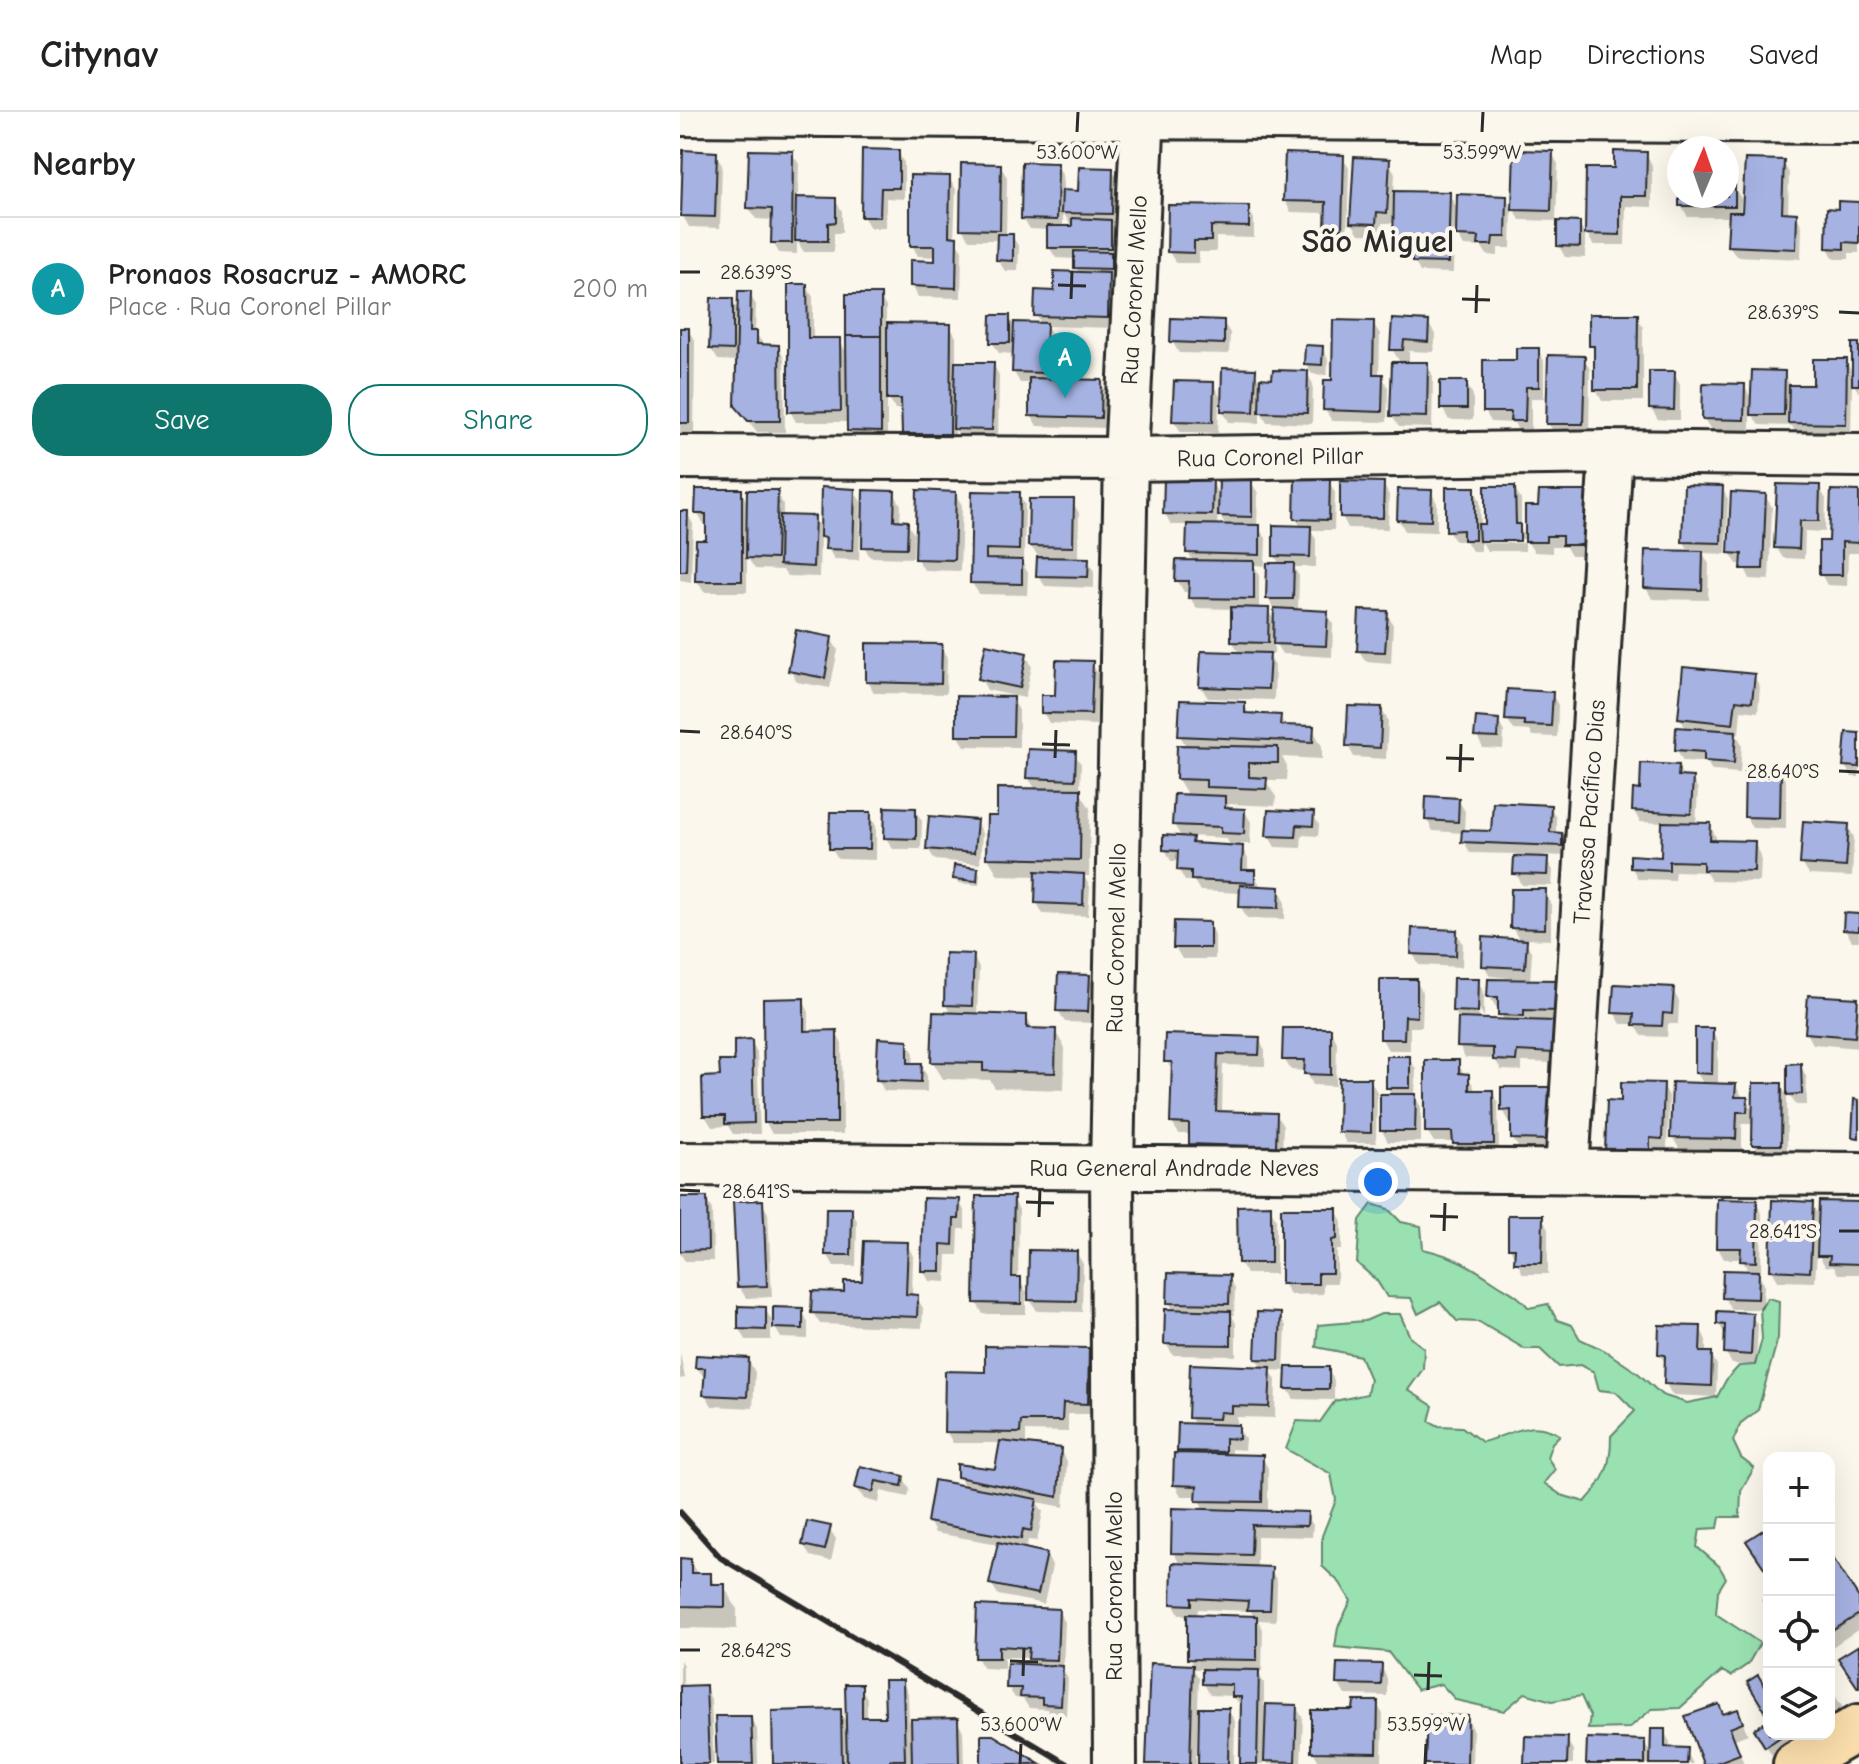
<!DOCTYPE html>
<html lang="en">
<head>
<meta charset="utf-8">
<style>
  body { margin:0; font-family:"Comic Neue",sans-serif; background:#f2f2f2; color:#222 }
  .controls { position:absolute; right:24px; bottom:24px; display:grid; overflow:hidden; border-radius:16px; box-shadow:0 8px 32px #0002 }
  .controls button { width:72px; height:72px; display:grid; place-items:center; padding:0; border:0; border-bottom:2px solid #e0e0e0; background:#fff; color:#222; font:40px sans-serif }
  .compass { position:absolute; left:987px; top:24px; width:72px; height:72px; border-radius:50%; background:#fff; box-shadow:0 8px 32px #0002; rotate:2deg }
  .you { position:absolute; left:698px; top:1070px; width:28px; height:28px; margin:-20px; border:6px solid #fff; border-radius:50%; background:#1a73e8; box-shadow:0 0 0 12px #1a73e833 }
  .badge { display:grid; place-items:center; width:52px; height:52px; border-radius:50%; background:#0f766e; color:#fff; font-size:26px; font-weight:700 }
  .pin { position:absolute; translate:-50% -66px; filter:drop-shadow(0 2px 4px #0008) }
  .pin::after { content:''; position:absolute; top:42px; width:28px; height:24px; background:inherit; clip-path:polygon(0 0,100% 0,50% 100%) }
  .list { margin:0; padding:0; list-style:none }
  h2 { display:flex; justify-content:space-between; align-items:center; height:104px; margin:0; padding:0 32px; font-size:34px }
  h2 small { font-size:26px; font-weight:400; color:#767676 }
  .list li { display:grid; grid-template-columns:52px 1fr auto; gap:24px; align-items:center; box-sizing:border-box; height:144px; padding:0 32px; border-top:2px solid #e0e0e0 }
  .list b { display:block; font-size:30px; white-space:nowrap }
  .list p { margin:0; font-size:26px; white-space:nowrap; color:#767676 }
  .list em { font-size:26px; font-style:normal; color:#767676 }
  .actions { display:flex; gap:16px; padding:24px 32px }
  .actions a { flex:1; padding:18px 0; border:2px solid #0f766e; border-radius:32px; text-align:center; font-size:28px; color:#0f766e }
  .actions .main { background:#0f766e; color:#fff }
  .icon { flex:none; width:44px; height:44px; fill:none; stroke:currentColor; stroke-width:2; stroke-linecap:round; stroke-linejoin:round }
  .map { position:relative; flex:none; width:1179px; height:1652px; overflow:hidden }
  header { display:flex; align-items:center; gap:48px; box-sizing:border-box; height:112px; padding:0 40px; background:#fff; border-bottom:2px solid #e0e0e0 }
  header strong { font-size:38px }
  nav { display:flex; gap:44px; margin-inline-start:auto; font-size:28px }
  main { display:flex }
  aside { flex:1; background:#fff }
  .map>svg:first-child { display:block }
  .green { fill:#99e1b0; stroke:#62866e; stroke-width:2 }
  .shadow { fill:#0003; fill-rule:evenodd }
  .building { fill:#a6b2e2; stroke:#2b2b2b; stroke-width:2 }
  .lines { fill:none; stroke-linecap:round; stroke-linejoin:round }
  .minor-casing { stroke:#2b2b2b; stroke-width:48 }
  .major-casing { stroke:#2b2b2b; stroke-width:50 }
  .minor { stroke:#fbf7ec; stroke-width:42 }
  .major { stroke:#faddab; stroke-width:44 }
  .rail { stroke:#2b2b2b; stroke-width:6 }
  .ticks { fill:none; stroke:#2b2b2b; stroke-width:3 }
  .labels { text-anchor:middle; dominant-baseline:central; stroke-width:8; stroke-linejoin:round; paint-order:stroke }
  .street-label { font-size:24px; fill:#2b2b2b; stroke:#fbf7ec }
  .district-label { font-size:32px; font-weight:bold; fill:#2b2b2b; stroke:#fbf7ec }
  .ticks-label { font-size:20px; text-anchor:middle; fill:#2b2b2b; stroke:#fbf7ec; stroke-width:8; stroke-linejoin:round; paint-order:stroke }
</style>
</head>
<body>
<header>
<strong>Citynav</strong>
<nav><a>Map</a><a>Directions</a><a>Saved</a></nav>
</header>
<main>
<aside>
<h2>Nearby<small></small></h2>
<ul class="list">
<li><span class="badge" style="background:#0f9aa8">A</span><div><b>Pronaos Rosacruz - AMORC</b><p>Place · Rua Coronel Pillar</p></div><em>200 m</em></li>
</ul>
<div class="actions"><a class="main">Save</a><a>Share</a></div>
</aside>
<div class="map">
<svg width="1179" height="1652" viewBox="0 0 1179 1652">
  <rect width="100%" height="100%" fill="#fbf7ec"/>
  <filter id="ink" filterUnits="userSpaceOnUse"><feTurbulence type="fractalNoise" baseFrequency=".0125" numOctaves="2"/><feDisplacementMap in="SourceGraphic" scale="16" xChannelSelector="R" yChannelSelector="G"/><feConvolveMatrix kernelMatrix="1 2 1 2 8 2 1 2 1" color-interpolation-filters="sRGB"/></filter>
  <g filter="url(#ink)">
    <path class="green" d="M 692,1092 L 708,1097 L 721,1110 L 741,1114 L 743,1137 C 773,1144 788,1152 813,1169 C 829,1180 835,1180 849,1196 L 868,1192 L 877,1208 L 892,1213 L 900,1227 L 924,1238 L 959,1262 L 982,1283 L 1007,1291 L 1037,1285 L 1046,1268 L 1059,1254 L 1075,1253 L 1082,1227 L 1080,1197 L 1088,1186 L 1099,1189 L 1098,1226 L 1078,1298 L 1061,1311 L 1053,1329 L 1061,1346 L 1074,1356 L 1061,1379 L 1060,1405 L 1040,1405 L 1038,1416 L 1020,1417 L 1017,1435 L 1039,1454 L 1046,1466 L 1038,1479 L 1036,1502 L 1080,1531 L 1068,1552 L 1051,1564 L 1042,1559 L 1000,1596 L 972,1597 L 949,1616 L 908,1617 L 910,1604 L 901,1584 L 872,1589 L 845,1581 L 824,1599 L 776,1588 L 761,1572 L 737,1578 L 708,1540 L 655,1535 L 658,1515 L 671,1489 L 660,1471 L 642,1454 L 642,1424 L 656,1388 L 651,1362 L 606,1337 L 617,1309 L 640,1310 L 655,1289 L 687,1282 L 690,1267 L 680,1244 L 636,1235 L 638,1213 L 685,1209 L 701,1202 L 720,1202 L 730,1225 L 744,1236 L 743,1257 L 728,1278 L 753,1294 L 749,1309 L 759,1314 L 782,1315 L 802,1330 C 832,1323 850,1305 880,1323 L 872,1331 L 867,1345 L 875,1357 L 864,1371 L 881,1383 L 905,1390 C 925,1368 931,1354 931,1324 L 955,1299 L 936,1280 L 919,1278 L 914,1260 L 901,1253 L 879,1255 L 860,1237 L 845,1237 L 799,1210 L 777,1209 L 760,1190 L 738,1202 L 731,1186 L 707,1185 L 697,1169 L 677,1151 L 680,1108 Z"/>
    <path class="shadow" d="M 218,40 L 224,51 L 224,87 L 206,86 L 206,116 L 190,116 L 183,104 Z
      M 112,41 L 119,52 L 118,87 L 155,88 L 162,99 L 162,121 L 154,121 L 154,140 L 124,140 L 117,129 L 117,142 L 99,141 L 93,130 L 94,108 L 76,107 L 69,96 Z
      M 872,41 L 878,52 L 876,109 L 840,108 L 834,97 Z
      M 36,42 L 42,53 L 40,116 L 9,115 L 3,104 Z
      M 966,42 L 972,53 L 972,95 L 946,94 L 945,133 L 913,133 L 907,121 L 936,58 Z
      M 662,45 L 669,56 L 667,128 L 653,128 L 647,116 L 647,101 L 611,100 L 605,89 Z
      M 708,49 L 715,61 L 714,81 L 769,82 L 779,100 L 826,86 L 832,97 L 831,136 L 818,136 L 818,144 L 807,143 L 802,135 L 784,134 L 774,117 L 773,161 L 740,160 L 734,149 L 721,149 L 715,138 L 716,111 L 702,111 L 701,123 L 679,122 L 672,111 Z
      M 1103,50 L 1109,61 L 1108,102 L 1116,103 L 1122,114 L 1121,147 L 1056,144 L 1049,133 L 1050,105 L 1008,105 L 1001,93 L 1001,84 L 1047,84 L 1047,75 L 1054,75 L 1061,87 L 1060,102 Z
      M 377,53 L 383,64 L 383,80 L 400,81 L 432,58 L 439,69 L 438,112 L 432,112 L 437,121 L 436,147 L 433,147 L 437,153 L 436,168 L 431,168 L 435,174 L 433,216 L 367,214 L 372,224 L 371,266 L 368,260 L 369,221 L 365,221 L 359,253 L 363,261 L 363,271 L 421,270 L 427,281 L 426,316 L 357,314 L 351,303 L 351,271 L 340,271 L 334,260 L 335,242 L 319,241 L 312,230 L 329,205 L 333,212 L 362,213 L 356,203 L 376,181 L 400,162 L 396,155 L 396,147 L 376,146 L 369,135 L 369,118 L 350,117 L 343,106 ZM 383,100 L 390,112 L 394,112 L 394,116 L 383,116 Z
      M 320,54 L 327,65 L 326,124 L 332,124 L 339,135 L 338,159 L 325,159 L 318,148 L 319,128 L 289,128 L 282,116 Z
      M 269,66 L 276,77 L 274,127 L 282,138 L 281,186 L 238,185 L 232,173 L 257,151 L 257,145 L 238,144 L 232,133 Z
      M 1179,92 L 1179,141 L 1169,141 L 1169,147 L 1154,147 L 1148,136 L 1160,99 Z
      M 490,95 L 568,96 L 574,107 L 574,126 L 536,125 L 536,140 L 519,140 L 519,151 L 496,151 L 489,140 Z
      M 899,112 L 905,123 L 905,146 L 885,145 L 879,134 Z
      M 126,174 L 133,185 L 133,228 L 159,228 L 168,243 L 200,184 L 206,195 L 206,213 L 270,214 L 276,225 L 276,252 L 313,252 L 319,263 L 318,329 L 282,328 L 275,317 L 275,333 L 230,333 L 224,322 L 223,298 L 215,297 L 207,282 L 207,330 L 175,330 L 169,319 L 168,310 L 116,310 L 110,299 Z
      M 69,181 L 76,193 L 75,220 L 83,232 L 98,235 L 104,246 L 105,320 L 77,320 L 57,293 L 58,249 L 38,248 L 31,237 L 52,188 L 59,200 Z
      M 956,204 L 963,215 L 963,289 L 922,289 L 916,278 L 916,241 L 911,233 Z
      M 714,209 L 748,211 L 755,222 L 754,240 L 729,239 L 729,252 L 747,252 L 753,264 L 752,316 L 719,315 L 712,304 L 721,252 L 712,237 Z
      M 543,210 L 550,221 L 549,242 L 499,241 L 492,229 Z
      M 693,211 L 700,222 L 699,264 L 702,264 L 708,275 L 707,310 L 652,309 L 645,298 L 654,270 Z
      M 0,218 L 8,218 L 15,229 L 14,322 L 0,321 Z
      M 1179,233 L 1179,281 L 1172,269 L 1171,323 L 1117,322 L 1112,314 L 1079,313 L 1070,299 L 1070,319 L 1031,318 L 1024,307 L 1064,274 L 1073,289 L 1104,261 L 1110,275 L 1135,275 L 1166,249 L 1174,264 Z
      M 642,236 L 648,247 L 647,263 L 632,262 L 626,251 Z
      M 858,238 L 864,249 L 864,286 L 851,286 L 851,320 L 839,320 L 834,311 L 811,310 L 805,299 L 838,251 Z
      M 903,246 L 910,257 L 909,323 L 875,322 L 868,311 Z
      M 574,259 L 579,268 L 594,269 L 627,261 L 633,272 L 632,312 L 587,310 L 580,298 L 580,311 L 549,310 L 539,292 L 538,321 L 501,320 L 494,309 L 533,272 L 543,290 Z
      M 994,261 L 1000,272 L 1000,308 L 978,308 L 971,297 Z
      M 786,271 L 793,283 L 793,308 L 769,308 L 762,296 Z
      M 649,369 L 655,381 L 654,418 L 631,418 L 636,427 L 636,455 L 614,455 L 619,464 L 618,499 L 647,501 L 653,512 L 652,545 L 602,542 L 594,529 L 594,542 L 588,542 L 595,554 L 594,588 L 528,586 L 521,575 L 560,542 L 553,530 L 553,497 L 516,496 L 510,485 L 510,480 L 504,480 L 497,468 L 514,450 L 508,441 L 509,413 L 491,413 L 485,401 L 532,370 L 540,386 L 571,370 L 578,381 L 577,415 L 586,426 L 585,453 L 600,453 L 595,444 L 621,415 L 616,406 ZM 538,400 L 546,414 L 537,414 ZM 574,453 L 589,454 L 588,486 L 594,498 L 596,512 L 588,498 L 579,498 L 579,462 Z
      M 703,372 L 709,383 L 708,417 L 668,416 L 662,404 Z
      M 1139,375 L 1146,387 L 1145,420 L 1125,419 L 1124,447 L 1103,446 L 1096,435 Z
      M 834,376 L 841,388 L 841,418 L 846,427 L 804,427 L 804,431 L 845,431 L 845,439 L 807,439 L 801,428 L 801,439 L 792,439 L 786,429 L 775,429 L 768,418 L 794,377 L 800,388 L 801,414 L 807,414 Z
      M 1042,376 L 1048,387 L 1046,442 L 1023,441 L 1029,452 L 1028,488 L 972,487 L 966,476 L 1010,440 L 1004,430 Z
      M 174,378 L 181,390 L 179,448 L 154,447 L 140,422 L 139,465 L 107,464 L 103,458 L 75,457 L 67,445 L 67,480 L 24,480 L 17,469 L 28,430 L 28,412 L 24,412 L 17,401 L 61,379 L 69,393 L 96,380 L 103,392 L 103,405 L 134,406 L 142,420 Z
      M 751,380 L 757,391 L 757,420 L 725,419 L 719,408 Z
      M 214,381 L 221,393 L 220,410 L 227,411 L 234,422 L 233,446 L 190,445 L 184,434 Z
      M 294,381 L 339,382 L 345,393 L 344,448 L 341,448 L 348,461 L 347,483 L 299,482 L 292,471 Z
      M 861,381 L 916,444 L 891,444 L 886,435 L 872,435 L 872,441 L 854,440 L 848,431 L 860,396 Z
      M 1179,381 L 1179,441 L 1168,441 L 1167,474 L 1147,473 L 1141,462 Z
      M 275,382 L 282,393 L 280,459 L 244,458 L 237,447 Z
      M 1085,384 L 1092,395 L 1089,468 L 1070,467 L 1063,452 L 1057,452 L 1050,441 Z
      M 392,389 L 399,401 L 398,448 L 408,448 L 414,459 L 414,476 L 365,474 L 358,463 L 359,445 L 350,434 Z
      M 0,401 L 7,401 L 13,412 L 11,470 L 0,468 Z
      M 707,501 L 713,513 L 711,551 L 685,549 L 679,538 Z
      M 151,527 L 158,538 L 150,576 L 117,570 L 110,558 Z
      M 260,534 L 267,545 L 266,582 L 194,581 L 188,569 Z
      M 346,543 L 352,554 L 345,586 L 307,578 L 301,567 Z
      M 411,551 L 418,562 L 416,613 L 369,611 L 363,600 Z
      M 1074,564 L 1080,575 L 1078,600 L 1061,598 L 1059,622 L 1056,622 L 1062,632 L 1060,661 L 1032,659 L 1027,650 L 1003,649 L 997,638 L 1007,618 L 1000,606 Z
      M 872,582 L 878,593 L 877,625 L 852,624 L 850,619 L 834,618 L 827,607 Z
      M 332,587 L 339,598 L 339,635 L 285,634 L 278,623 Z
      M 564,592 L 570,604 L 600,605 L 606,615 L 632,616 L 642,634 L 642,647 L 602,645 L 607,654 L 607,668 L 585,668 L 596,685 L 595,694 L 548,692 L 551,698 L 564,698 L 571,710 L 570,732 L 560,732 L 568,747 L 568,760 L 574,760 L 581,776 L 599,777 L 605,788 L 605,807 L 567,806 L 561,795 L 561,781 L 520,779 L 514,769 L 505,769 L 499,758 L 499,749 L 491,749 L 485,737 L 502,726 L 494,713 L 508,684 L 498,667 L 507,635 L 500,624 ZM 510,724 L 546,726 L 551,735 L 516,734 Z
      M 701,597 L 708,608 L 706,647 L 674,645 L 668,634 Z
      M 818,609 L 824,620 L 823,637 L 803,636 L 797,625 Z
      M 1179,623 L 1179,665 L 1172,665 L 1165,654 Z
      M 394,641 L 401,652 L 400,680 L 410,696 L 409,764 L 404,764 L 410,775 L 408,804 L 363,802 L 357,791 L 358,764 L 318,763 L 308,746 L 319,706 L 356,678 L 348,665 Z
      M 998,655 L 1004,666 L 1012,667 L 1018,678 L 1016,713 L 1030,713 L 1036,725 L 1036,731 L 1074,731 L 1081,743 L 1080,770 L 1031,769 L 1026,760 L 995,759 L 994,768 L 958,767 L 952,756 L 983,747 L 984,711 L 960,710 L 954,699 L 962,680 Z
      M 1100,658 L 1106,670 L 1106,717 L 1072,716 L 1066,705 Z
      M 778,688 L 785,699 L 784,720 L 813,721 L 870,694 L 876,706 L 876,723 L 881,723 L 888,734 L 887,744 L 864,743 L 873,758 L 872,774 L 842,773 L 836,761 L 836,742 L 790,741 L 784,729 L 784,721 L 753,719 L 747,708 Z
      M 235,698 L 242,709 L 241,737 L 213,737 L 206,726 Z
      M 190,702 L 196,714 L 196,748 L 158,747 L 151,736 Z
      M 633,702 L 639,713 L 638,724 L 622,723 L 621,736 L 595,735 L 588,723 Z
      M 296,710 L 302,721 L 300,752 L 255,748 L 248,737 Z
      M 1168,714 L 1174,725 L 1172,765 L 1129,763 L 1122,751 Z
      M 297,758 L 300,762 L 299,773 L 278,771 L 275,766 Z
      M 865,779 L 871,791 L 871,828 L 844,827 L 852,841 L 850,870 L 877,870 L 883,909 L 873,909 L 880,922 L 879,951 L 842,950 L 842,959 L 821,958 L 815,947 L 785,946 L 779,934 L 780,909 L 774,899 L 797,868 L 804,880 L 804,905 L 795,890 L 792,892 L 801,908 L 824,909 L 820,895 L 816,895 L 809,884 L 831,869 L 831,866 L 810,864 L 804,853 L 840,829 L 832,816 Z
      M 1179,804 L 1179,829 L 1172,829 L 1165,818 Z
      M 529,812 L 535,823 L 535,847 L 502,847 L 495,835 Z
      M 776,820 L 783,831 L 782,855 L 739,853 L 733,842 Z
      M 293,844 L 299,856 L 297,903 L 346,905 L 354,919 L 375,919 L 385,936 L 384,978 L 315,976 L 310,968 L 263,967 L 253,950 L 271,903 L 266,893 Z
      M 409,865 L 415,876 L 414,911 L 385,910 L 378,898 Z
      M 736,869 L 743,881 L 742,915 L 730,915 L 730,938 L 708,938 L 702,927 Z
      M 992,877 L 999,889 L 998,912 L 988,912 L 987,925 L 962,924 L 955,912 L 941,912 L 934,900 Z
      M 123,888 L 129,900 L 129,921 L 156,920 L 162,932 L 163,1022 L 92,1022 L 86,1011 Z
      M 1177,888 L 1179,892 L 1179,936 L 1133,932 L 1127,921 Z
      M 650,918 L 657,930 L 656,974 L 633,973 L 626,959 L 611,958 L 604,947 Z
      M 1032,918 L 1038,930 L 1038,973 L 1055,974 L 1074,1000 L 1101,973 L 1107,984 L 1107,1044 L 1080,1044 L 1074,1032 L 1074,1011 L 1062,1011 L 1062,1038 L 999,1036 L 992,1025 L 1024,973 L 1017,961 Z
      M 579,927 L 585,939 L 585,954 L 543,953 L 542,1001 L 596,1003 L 603,1014 L 602,1045 L 517,1043 L 511,1032 L 511,1022 L 499,1022 L 492,1011 L 493,961 L 487,949 Z
      M 71,929 L 77,940 L 80,1022 L 53,1022 L 48,1014 L 32,1015 L 25,1004 L 42,966 Z
      M 227,930 L 234,941 L 233,953 L 241,953 L 247,964 L 247,980 L 204,979 L 198,967 Z
      M 729,946 L 736,957 L 735,985 L 741,995 L 741,1030 L 708,1030 L 702,1019 L 712,984 L 708,976 Z
      M 778,950 L 784,963 L 788,964 L 794,975 L 794,980 L 812,980 L 818,991 L 819,1042 L 781,1042 L 774,1030 L 754,1030 L 747,1019 Z
      M 1120,953 L 1126,964 L 1127,993 L 1116,993 L 1109,982 Z
      M 690,968 L 697,980 L 696,1031 L 666,1031 L 660,1019 Z
      M 983,973 L 989,984 L 987,1037 L 976,1037 L 975,1051 L 943,991 Z
      M 869,977 L 875,989 L 874,1038 L 840,1038 L 833,1027 L 833,1009 L 829,1009 L 823,998 Z
      M 333,1086 L 339,1098 L 338,1167 L 350,1185 L 396,1140 L 403,1152 L 402,1200 L 357,1199 L 346,1181 L 346,1202 L 303,1202 L 296,1190 Z
      M 0,1087 L 26,1087 L 32,1098 L 33,1149 L 5,1149 L 0,1141 Z
      M 279,1089 L 285,1100 L 285,1117 L 279,1117 L 278,1143 L 267,1143 L 266,1170 L 249,1169 L 243,1158 Z
      M 81,1090 L 88,1101 L 92,1185 L 66,1186 L 59,1175 Z
      M 1076,1090 L 1082,1102 L 1081,1160 L 1077,1160 L 1084,1172 L 1083,1197 L 1051,1197 L 1044,1185 L 1069,1161 L 1062,1147 L 1044,1147 L 1038,1136 Z
      M 1132,1092 L 1140,1107 L 1179,1092 L 1179,1162 L 1158,1162 L 1154,1155 L 1145,1154 L 1137,1140 L 1135,1170 L 1098,1169 L 1092,1158 Z
      M 589,1095 L 596,1107 L 596,1162 L 566,1162 L 560,1151 Z
      M 171,1098 L 177,1109 L 176,1154 L 154,1154 L 147,1142 Z
      M 656,1098 L 662,1109 L 662,1138 L 657,1138 L 657,1171 L 643,1171 L 643,1182 L 610,1183 L 603,1171 Z
      M 862,1105 L 868,1117 L 868,1162 L 843,1162 L 830,1136 Z
      M 227,1132 L 233,1144 L 232,1184 L 236,1185 L 243,1196 L 242,1216 L 140,1212 L 133,1201 L 184,1171 Z
      M 548,1165 L 555,1176 L 554,1203 L 552,1203 L 556,1212 L 556,1244 L 493,1243 L 486,1232 L 494,1199 L 489,1190 Z
      M 85,1197 L 95,1214 L 122,1198 L 128,1210 L 128,1227 L 101,1226 L 91,1209 L 91,1228 L 66,1228 L 60,1217 Z
      M 599,1203 L 606,1214 L 604,1257 L 648,1257 L 654,1268 L 654,1288 L 614,1287 L 607,1276 L 607,1259 L 590,1258 L 596,1268 L 595,1306 L 557,1305 L 557,1315 L 565,1326 L 564,1338 L 551,1337 L 551,1344 L 582,1345 L 588,1356 L 588,1401 L 626,1402 L 633,1413 L 632,1425 L 577,1424 L 577,1457 L 590,1457 L 597,1469 L 596,1509 L 578,1508 L 583,1517 L 582,1559 L 577,1559 L 584,1571 L 584,1594 L 616,1595 L 623,1606 L 621,1652 L 588,1652 L 583,1643 L 583,1652 L 562,1652 L 563,1596 L 553,1584 L 530,1583 L 524,1572 L 524,1557 L 513,1557 L 519,1566 L 516,1652 L 468,1652 L 471,1553 L 514,1555 L 509,1546 L 509,1503 L 499,1503 L 493,1491 L 501,1454 L 493,1440 L 524,1399 L 518,1384 L 501,1384 L 495,1373 L 502,1343 L 499,1339 L 515,1313 L 510,1305 L 583,1256 L 577,1247 ZM 518,1497 L 571,1499 L 574,1505 L 517,1504 Z
      M 1071,1203 L 1078,1214 L 1076,1253 L 1052,1252 L 1046,1241 L 1045,1223 L 1039,1212 Z
      M 1020,1216 L 1026,1228 L 1026,1242 L 1031,1242 L 1037,1253 L 1036,1285 L 992,1283 L 986,1272 L 987,1254 L 980,1242 Z
      M 408,1238 L 414,1249 L 413,1302 L 388,1302 L 388,1320 L 346,1319 L 346,1334 L 380,1338 L 387,1350 L 384,1395 L 357,1390 L 363,1400 L 357,1429 L 348,1428 L 346,1438 L 366,1442 L 372,1454 L 364,1492 L 318,1483 L 311,1471 L 319,1432 L 255,1421 L 249,1409 L 285,1376 L 279,1364 L 316,1359 L 321,1331 L 273,1331 L 266,1319 L 307,1262 Z
      M 0,1241 L 5,1266 L 0,1267 Z
      M 68,1248 L 75,1260 L 73,1296 L 32,1294 L 25,1282 L 26,1267 L 17,1256 Z
      M 181,1356 L 223,1365 L 230,1377 L 228,1385 L 201,1379 L 199,1391 L 184,1387 L 177,1376 Z
      M 149,1416 L 156,1427 L 151,1449 L 130,1444 L 124,1433 Z
      M 1149,1444 L 1179,1490 L 1179,1517 L 1149,1537 Z
      M 0,1448 L 10,1449 L 18,1463 L 30,1463 L 36,1474 L 44,1474 L 57,1497 L 57,1517 L 0,1516 Z
      M 1089,1482 L 1089,1501 L 1081,1488 Z
      M 378,1499 L 385,1510 L 383,1558 L 388,1567 L 386,1603 L 370,1603 L 367,1597 L 349,1596 L 343,1587 L 335,1586 L 328,1575 L 355,1554 L 350,1546 L 324,1545 L 324,1557 L 303,1556 L 297,1545 Z
      M 0,1548 L 3,1553 L 3,1576 L 25,1575 L 31,1587 L 34,1652 L 0,1652 Z
      M 701,1554 L 707,1566 L 707,1584 L 665,1583 L 658,1571 Z
      M 222,1570 L 228,1581 L 229,1609 L 276,1608 L 283,1619 L 284,1652 L 95,1652 L 160,1599 L 168,1614 L 180,1574 L 187,1586 L 187,1607 L 207,1607 Z
      M 1149,1574 L 1163,1596 L 1149,1605 Z
      M 696,1591 L 703,1602 L 702,1652 L 639,1650 L 633,1639 L 675,1600 Z
      M 548,1598 L 555,1609 L 554,1652 L 520,1652 Z
      M 1057,1599 L 1068,1622 L 1055,1627 L 1064,1652 L 1025,1652 L 1043,1604 Z
      M 70,1606 L 77,1617 L 78,1652 L 39,1652 Z
      M 787,1606 L 793,1617 L 792,1652 L 747,1652 Z
      M 1089,1611 L 1089,1622 L 1111,1622 L 1116,1630 L 1093,1645 L 1077,1618 Z
      M 984,1619 L 990,1630 L 990,1638 L 1006,1638 L 1013,1652 L 908,1652 L 964,1630 L 973,1645 Z
      M 886,1627 L 893,1638 L 893,1652 L 846,1652 Z"/>
    <path class="building" d="M 182,37 L 219,38 L 219,76 L 201,76 L 200,105 L 181,105 Z
      M 3,38 L 37,40 L 35,105 L 1,104 Z
      M 69,38 L 113,39 L 112,131 L 91,131 L 92,97 L 67,96 Z
      M 834,38 L 873,39 L 871,99 L 832,98 Z
      M 934,39 L 967,40 L 966,84 L 940,84 L 940,123 L 905,122 L 906,56 L 934,56 Z
      M 605,41 L 664,43 L 662,117 L 645,117 L 646,90 L 603,89 Z
      M 674,45 L 710,47 L 707,101 L 697,100 L 696,112 L 670,111 Z
      M 1065,47 L 1104,48 L 1102,100 L 1117,101 L 1116,137 L 1047,134 L 1049,100 L 1062,100 Z
      M 342,50 L 378,51 L 377,108 L 341,107 Z
      M 281,51 L 321,52 L 320,118 L 280,117 Z
      M 399,55 L 433,56 L 432,102 L 381,101 L 382,78 L 398,79 Z
      M 230,63 L 270,64 L 269,124 L 277,125 L 276,176 L 230,174 L 230,148 L 255,149 L 255,134 L 230,134 Z
      M 1047,73 L 1055,73 L 1055,94 L 999,94 L 999,84 L 1047,84 Z
      M 714,79 L 770,80 L 768,151 L 732,150 L 732,139 L 713,139 Z
      M 777,82 L 827,84 L 826,125 L 813,125 L 812,133 L 798,133 L 799,125 L 776,124 Z
      M 116,85 L 156,86 L 156,110 L 148,111 L 148,129 L 115,129 Z
      M 1158,89 L 1179,90 L 1179,131 L 1164,130 L 1164,137 L 1146,136 L 1147,96 L 1158,97 Z
      M 488,93 L 569,94 L 569,115 L 531,114 L 531,129 L 514,129 L 514,141 L 487,140 Z
      M 392,106 L 431,108 L 431,136 L 367,136 L 367,114 L 392,114 Z
      M 877,109 L 900,110 L 900,135 L 877,134 Z
      M 317,122 L 333,122 L 333,149 L 316,148 Z
      M 394,139 L 431,140 L 431,157 L 394,156 Z
      M 374,159 L 429,161 L 428,206 L 354,204 L 355,178 L 374,179 Z
      M 108,172 L 127,172 L 128,226 L 160,226 L 161,299 L 108,300 Z
      M 58,179 L 71,179 L 70,219 L 77,219 L 77,232 L 99,233 L 100,309 L 68,309 L 55,294 Z
      M 166,182 L 201,182 L 201,224 L 166,224 Z
      M 31,186 L 53,186 L 53,238 L 29,237 Z
      M 909,202 L 958,202 L 957,278 L 914,278 L 914,234 L 909,234 Z
      M 311,203 L 330,203 L 330,231 L 310,231 Z
      M 491,206 L 544,208 L 544,232 L 490,230 Z
      M 712,207 L 749,209 L 748,230 L 724,228 L 723,238 L 710,238 Z
      M 653,208 L 694,209 L 693,262 L 703,262 L 702,300 L 643,298 L 644,268 L 652,268 Z
      M 334,210 L 367,211 L 365,261 L 332,260 Z
      M 207,211 L 271,212 L 270,322 L 222,322 L 221,287 L 207,287 Z
      M 0,216 L 9,216 L 9,311 L 0,311 Z
      M 166,224 L 201,224 L 201,320 L 167,319 Z
      M 1172,231 L 1179,231 L 1179,273 L 1172,273 Z
      M 625,233 L 643,234 L 642,253 L 624,252 Z
      M 836,236 L 859,236 L 859,275 L 846,275 L 845,309 L 830,309 L 831,300 L 803,300 L 803,248 L 836,248 Z
      M 868,243 L 905,244 L 903,312 L 866,312 Z
      M 1133,247 L 1167,247 L 1166,312 L 1108,311 L 1109,273 L 1133,273 Z
      M 275,250 L 314,250 L 312,318 L 273,317 Z
      M 712,250 L 748,250 L 747,305 L 710,304 Z
      M 542,256 L 576,257 L 574,300 L 541,299 Z
      M 593,258 L 628,259 L 627,301 L 579,300 L 580,266 L 592,267 Z
      M 1072,258 L 1105,259 L 1104,303 L 1070,303 Z
      M 969,259 L 995,259 L 994,298 L 969,297 Z
      M 349,266 L 422,268 L 421,306 L 349,304 Z
      M 494,269 L 534,270 L 533,310 L 492,309 Z
      M 760,269 L 787,269 L 787,297 L 760,297 Z
      M 1023,271 L 1065,272 L 1064,308 L 1022,307 Z
      M 484,367 L 533,368 L 532,403 L 483,402 Z
      M 539,367 L 572,368 L 572,405 L 538,404 Z
      M 615,367 L 650,367 L 649,408 L 614,407 Z
      M 660,369 L 704,370 L 703,406 L 660,405 Z
      M 1097,372 L 1140,373 L 1139,409 L 1120,409 L 1119,437 L 1094,436 Z
      M 1004,373 L 1043,374 L 1041,431 L 1002,430 Z
      M 805,374 L 835,374 L 836,412 L 840,412 L 840,429 L 799,429 L 798,412 L 805,412 Z
      M 141,375 L 175,377 L 173,438 L 145,437 L 146,426 L 140,425 Z
      M 766,375 L 795,375 L 795,428 L 783,428 L 783,418 L 766,419 Z
      M 16,377 L 62,377 L 62,469 L 15,469 L 16,428 L 26,428 L 26,402 L 15,402 Z
      M 718,377 L 752,378 L 751,409 L 717,408 Z
      M 67,378 L 98,378 L 96,447 L 66,446 Z
      M 183,378 L 215,379 L 214,408 L 228,409 L 227,436 L 182,435 Z
      M 237,378 L 276,380 L 274,448 L 235,447 Z
      M 1151,378 L 1179,379 L 1179,431 L 1162,430 L 1162,463 L 1139,463 L 1139,429 L 1149,429 Z
      M 292,379 L 340,380 L 339,438 L 306,437 L 306,447 L 342,448 L 342,472 L 290,471 Z
      M 859,379 L 911,379 L 911,433 L 882,433 L 882,424 L 866,424 L 866,430 L 845,430 L 845,394 L 858,394 Z
      M 1051,380 L 1086,382 L 1083,457 L 1061,457 L 1062,442 L 1048,441 Z
      M 349,387 L 394,387 L 393,435 L 348,434 Z
      M 0,399 L 8,399 L 6,459 L 0,459 Z
      M 100,403 L 135,404 L 133,455 L 99,453 Z
      M 507,412 L 580,413 L 580,443 L 506,441 Z
      M 593,413 L 631,414 L 630,445 L 593,444 Z
      M 965,438 L 1023,439 L 1022,478 L 964,476 Z
      M 357,445 L 409,446 L 408,465 L 356,464 Z
      M 496,448 L 574,449 L 574,487 L 508,486 L 509,469 L 495,469 Z
      M 587,451 L 614,451 L 613,487 L 586,487 Z
      M 551,495 L 589,496 L 588,531 L 551,530 Z
      M 594,496 L 648,499 L 646,534 L 593,532 Z
      M 679,498 L 708,499 L 705,540 L 677,539 Z
      M 116,518 L 152,525 L 145,566 L 108,559 Z
      M 186,531 L 262,532 L 261,572 L 186,570 Z
      M 306,532 L 347,541 L 340,576 L 298,567 Z
      M 521,539 L 590,541 L 588,577 L 519,575 Z
      M 376,548 L 413,549 L 411,602 L 361,601 L 361,583 L 375,583 Z
      M 1003,555 L 1075,562 L 1072,590 L 1056,588 L 1053,612 L 998,606 Z
      M 827,577 L 873,580 L 871,614 L 844,613 L 844,609 L 825,608 Z
      M 276,584 L 334,585 L 333,624 L 276,624 Z
      M 500,588 L 565,590 L 565,601 L 601,603 L 600,613 L 634,614 L 633,630 L 498,624 Z
      M 668,594 L 702,595 L 700,636 L 666,634 Z
      M 796,605 L 819,607 L 818,626 L 794,625 Z
      M 996,615 L 1056,619 L 1054,651 L 1024,649 L 1024,640 L 995,638 Z
      M 1166,620 L 1179,621 L 1179,655 L 1163,654 Z
      M 497,633 L 598,635 L 598,651 L 569,651 L 569,665 L 587,666 L 586,677 L 526,675 L 526,668 L 496,667 Z
      M 348,637 L 396,639 L 395,668 L 346,666 Z
      M 961,651 L 999,653 L 998,664 L 1013,665 L 1011,702 L 952,699 L 953,677 L 960,678 Z
      M 1065,656 L 1101,656 L 1100,706 L 1064,705 Z
      M 317,676 L 401,677 L 400,748 L 306,746 L 307,704 L 317,704 Z
      M 494,682 L 545,684 L 545,696 L 565,697 L 564,722 L 541,721 L 541,715 L 492,713 Z
      M 746,684 L 779,686 L 778,710 L 745,708 Z
      M 813,690 L 871,693 L 870,720 L 882,721 L 882,734 L 781,730 L 782,718 L 811,719 Z
      M 205,695 L 236,696 L 236,727 L 204,726 Z
      M 588,698 L 634,700 L 633,714 L 617,713 L 616,725 L 586,724 Z
      M 150,700 L 191,700 L 190,737 L 149,737 Z
      M 249,704 L 297,708 L 294,741 L 246,737 Z
      M 1123,709 L 1169,712 L 1166,755 L 1120,752 Z
      M 982,710 L 1031,711 L 1030,728 L 1075,729 L 1074,759 L 1023,758 L 1023,750 L 989,749 L 989,758 L 950,756 L 950,743 L 981,745 Z
      M 483,723 L 513,725 L 512,731 L 563,734 L 562,758 L 575,758 L 575,771 L 511,768 L 511,759 L 497,758 L 498,739 L 483,738 Z
      M 834,744 L 868,745 L 867,763 L 833,762 Z
      M 274,753 L 298,756 L 297,769 L 273,767 Z
      M 356,759 L 404,762 L 403,793 L 355,791 Z
      M 560,773 L 600,775 L 599,796 L 559,795 Z
      M 831,777 L 866,777 L 865,817 L 830,816 Z
      M 1164,801 L 1179,802 L 1179,819 L 1163,818 Z
      M 494,809 L 530,810 L 530,836 L 493,836 Z
      M 732,816 L 777,818 L 776,844 L 731,842 Z
      M 803,825 L 847,828 L 845,856 L 802,854 Z
      M 265,841 L 294,842 L 292,894 L 264,893 Z
      M 378,862 L 410,863 L 408,900 L 376,899 Z
      M 773,866 L 799,866 L 798,900 L 772,899 Z
      M 700,867 L 737,867 L 737,905 L 725,904 L 724,927 L 700,927 Z
      M 808,867 L 878,868 L 877,899 L 844,898 L 844,904 L 818,903 L 818,885 L 807,885 Z
      M 934,872 L 994,875 L 992,902 L 983,901 L 982,914 L 953,913 L 954,902 L 932,901 Z
      M 1128,883 L 1178,886 L 1175,925 L 1125,921 Z
      M 124,886 L 124,919 L 157,918 L 157,1011 L 84,1011 L 83,887 Z
      M 253,900 L 347,903 L 347,916 L 376,917 L 375,961 L 303,959 L 303,951 L 251,950 Z
      M 778,906 L 875,909 L 874,941 L 837,939 L 836,949 L 813,948 L 813,936 L 777,935 Z
      M 603,916 L 651,916 L 651,963 L 624,962 L 625,948 L 602,948 Z
      M 1015,916 L 1033,916 L 1032,962 L 1015,961 Z
      M 485,922 L 580,925 L 579,943 L 538,942 L 536,999 L 597,1001 L 596,1035 L 509,1032 L 509,1012 L 490,1011 L 492,950 L 484,950 Z
      M 198,926 L 228,928 L 228,951 L 242,951 L 241,970 L 196,968 Z
      M 72,927 L 74,1011 L 45,1012 L 45,1004 L 23,1004 L 22,965 L 40,964 L 39,949 L 54,949 L 54,928 Z
      M 706,944 L 730,944 L 730,976 L 706,976 Z
      M 745,948 L 779,948 L 779,961 L 789,962 L 789,978 L 813,978 L 814,1032 L 773,1032 L 772,1020 L 745,1020 Z
      M 1121,951 L 1122,982 L 1107,983 L 1107,952 Z
      M 659,966 L 691,966 L 691,1021 L 658,1020 Z
      M 941,970 L 984,971 L 982,1027 L 970,1026 L 970,1040 L 925,1039 L 927,988 L 941,989 Z
      M 992,970 L 1056,972 L 1055,985 L 1068,985 L 1067,1000 L 1057,1000 L 1056,1027 L 990,1026 Z
      M 1073,971 L 1102,971 L 1101,1033 L 1072,1033 Z
      M 821,975 L 870,975 L 869,1028 L 831,1027 L 831,998 L 821,999 Z
      M 700,982 L 736,982 L 735,1019 L 700,1019 Z
      M 1174,987 L 1179,988 L 1179,1026 L 1172,1025 Z
      M 296,1084 L 334,1084 L 332,1165 L 341,1165 L 341,1192 L 294,1191 Z
      M 0,1085 L 27,1085 L 28,1138 L 0,1139 Z
      M 243,1086 L 280,1087 L 279,1107 L 274,1107 L 273,1133 L 261,1132 L 261,1159 L 241,1159 Z
      M 1037,1087 L 1077,1088 L 1076,1150 L 1060,1149 L 1061,1136 L 1036,1136 Z
      M 83,1088 L 87,1174 L 57,1175 L 53,1089 Z
      M 1092,1088 L 1133,1090 L 1130,1160 L 1090,1158 Z
      M 1139,1089 L 1179,1090 L 1179,1152 L 1149,1151 L 1150,1144 L 1137,1144 Z
      M 591,1093 L 591,1151 L 558,1151 L 557,1094 Z
      M 146,1096 L 172,1096 L 171,1143 L 145,1143 Z
      M 601,1096 L 657,1096 L 657,1127 L 652,1128 L 652,1161 L 638,1161 L 638,1172 L 601,1172 Z
      M 828,1103 L 863,1103 L 862,1151 L 834,1151 L 835,1136 L 828,1136 Z
      M 184,1129 L 228,1130 L 226,1182 L 238,1183 L 237,1205 L 131,1201 L 132,1179 L 164,1180 L 164,1169 L 182,1169 Z
      M 349,1138 L 397,1139 L 396,1189 L 348,1188 Z
      M 1043,1158 L 1079,1159 L 1078,1187 L 1042,1186 Z
      M 488,1161 L 550,1163 L 549,1192 L 487,1191 Z
      M 58,1194 L 86,1195 L 86,1218 L 58,1217 Z
      M 93,1195 L 123,1196 L 123,1217 L 93,1216 Z
      M 485,1197 L 551,1199 L 551,1233 L 484,1232 Z
      M 1037,1199 L 1073,1201 L 1071,1243 L 1044,1241 L 1045,1213 L 1037,1212 Z
      M 577,1200 L 601,1201 L 599,1248 L 575,1247 Z
      M 979,1213 L 1021,1214 L 1020,1240 L 1032,1240 L 1031,1274 L 984,1272 L 985,1243 L 978,1242 Z
      M 305,1234 L 409,1236 L 408,1292 L 383,1291 L 382,1309 L 341,1309 L 340,1321 L 264,1320 L 265,1259 L 305,1260 Z
      M 16,1243 L 69,1246 L 67,1285 L 23,1283 L 25,1256 L 15,1256 Z
      M 510,1252 L 591,1255 L 589,1295 L 552,1294 L 552,1301 L 540,1300 L 539,1307 L 508,1306 Z
      M 606,1255 L 649,1255 L 649,1277 L 605,1277 Z
      M 498,1311 L 559,1313 L 559,1327 L 545,1326 L 545,1340 L 497,1339 Z
      M 320,1329 L 381,1336 L 378,1385 L 277,1365 L 277,1352 L 315,1357 Z
      M 494,1341 L 583,1343 L 582,1390 L 516,1389 L 517,1374 L 493,1373 Z
      M 180,1354 L 224,1364 L 222,1374 L 196,1369 L 193,1380 L 175,1376 Z
      M 254,1368 L 357,1387 L 351,1419 L 343,1417 L 341,1427 L 247,1410 Z
      M 492,1396 L 628,1400 L 627,1414 L 572,1413 L 571,1443 L 491,1441 Z
      M 127,1409 L 151,1414 L 145,1438 L 122,1433 Z
      M 1089,1414 L 1089,1463 L 1066,1429 Z
      M 318,1430 L 367,1441 L 358,1482 L 309,1472 Z
      M 1149,1440 L 1179,1486 L 1179,1502 L 1149,1521 Z
      M 0,1446 L 11,1447 L 11,1461 L 31,1461 L 31,1472 L 45,1472 L 45,1495 L 0,1494 Z
      M 492,1451 L 592,1455 L 590,1498 L 567,1498 L 568,1489 L 512,1486 L 512,1493 L 491,1492 Z
      M 297,1493 L 379,1497 L 377,1548 L 348,1547 L 349,1536 L 319,1534 L 319,1546 L 295,1546 Z
      M 507,1502 L 577,1504 L 577,1548 L 507,1547 Z
      M 1179,1533 L 1179,1576 L 1178,1576 L 1158,1546 Z
      M 327,1551 L 383,1554 L 381,1593 L 362,1592 L 362,1586 L 340,1585 L 341,1576 L 326,1576 Z
      M 470,1551 L 513,1553 L 510,1652 L 466,1652 Z
      M 657,1551 L 702,1552 L 701,1573 L 656,1572 Z
      M 522,1557 L 579,1558 L 577,1652 L 560,1652 L 561,1585 L 552,1585 L 552,1573 L 522,1572 Z
      M 1078,1563 L 1089,1581 L 1089,1606 L 1067,1570 Z
      M 204,1568 L 223,1568 L 225,1648 L 210,1648 L 210,1652 L 167,1652 L 165,1572 L 182,1572 L 182,1605 L 205,1605 Z
      M 26,1573 L 29,1652 L 0,1652 L 0,1574 Z
      M 674,1589 L 698,1589 L 697,1641 L 631,1640 L 631,1598 L 673,1598 Z
      M 586,1592 L 617,1593 L 615,1650 L 584,1649 Z
      M 1039,1592 L 1043,1602 L 1058,1597 L 1063,1611 L 1050,1616 L 1060,1642 L 1033,1652 L 1023,1652 L 1005,1604 Z
      M 519,1596 L 549,1596 L 548,1652 L 518,1652 Z
      M 161,1597 L 162,1652 L 93,1652 L 92,1599 Z
      M 747,1603 L 788,1604 L 787,1652 L 745,1652 Z
      M 35,1604 L 71,1604 L 73,1652 L 37,1652 Z
      M 278,1606 L 279,1652 L 232,1652 L 231,1607 Z
      M 1089,1608 L 1089,1622 L 1105,1622 L 1085,1635 L 1074,1617 Z
      M 971,1617 L 985,1617 L 985,1635 L 1008,1636 L 1007,1652 L 970,1652 Z
      M 301,1623 L 313,1623 L 361,1652 L 301,1652 Z
      M 845,1624 L 888,1625 L 887,1652 L 844,1652 Z
      M 907,1626 L 965,1628 L 965,1652 L 906,1652 Z"/>
    <g class="lines">
      <g class="minor-casing">
        <path id="minor" d="M 0,2 L 1179,10
          M 0,345 L 446,347 L 931,340 L 1179,343
          M 0,1052 L 1179,1062
          M 887,1059 L 931,340
          M 435,1652 L 432,1056 L 446,347 L 463,0"/>
      </g>
      <g class="major-casing">
        <path id="major" d="M 1116,1652 L 1179,1615"/>
      </g>
      <use href="#minor" class="minor"/>
      <use href="#major" class="major"/>
      <path class="rail" d="M 0,1400 L 41,1446 L 387,1652"/>
    </g>
  </g>
  <path class="ticks" d="M 397,20 L 398,0M 802,20 L 803,0M 0,160 L 20,160M 378,173 L 406,174M 391,187 L 392,159M 782,187 L 810,188M 1159,200 L 1179,201M 796,201 L 797,173M 0,619 L 20,620M 362,632 L 390,633M 375,646 L 376,618M 766,646 L 794,647M 1159,659 L 1179,660M 780,660 L 781,632M 0,1078 L 20,1079M 346,1090 L 374,1091M 750,1104 L 778,1105M 359,1105 L 360,1077M 764,1119 L 765,1091M 1159,1119 L 1179,1119M 0,1538 L 20,1538M 330,1549 L 358,1550M 734,1563 L 762,1564M 343,1564 L 344,1536M 748,1578 L 749,1550M 340,1652 L 341,1632M 745,1652 L 746,1632"/>
  <g class="labels">
    <g class="street-label">
      <text transform="translate(454 178) rotate(-87)">Rua Coronel Mello</text>
      <text transform="translate(590 345) rotate(-1)">Rua Coronel Pillar</text>
      <text transform="translate(909 700) rotate(-86)">Travessa Pacífico Dias</text>
      <text transform="translate(436 826) rotate(-89)">Rua Coronel Mello</text>
      <text x="494" y="1056">Rua General Andrade Neves</text>
      <text transform="translate(434 1474) rotate(-90)">Rua Coronel Mello</text>
    </g>
    <g class="district-label">
      <text x="698" y="129">São Miguel</text>
    </g>
  </g>
  <g class="ticks-label">
    <text x="397" y="47">53.600°W</text>
    <text x="802" y="47">53.599°W</text>
    <text x="76" y="167">28.639°S</text>
    <text x="1103" y="207">28.639°S</text>
    <text x="76" y="627">28.640°S</text>
    <text x="1103" y="666">28.640°S</text>
    <text x="76" y="1086">28.641°S</text>
    <text x="1103" y="1126">28.641°S</text>
    <text x="76" y="1545">28.642°S</text>
    <text x="341" y="1619">53.600°W</text>
    <text x="746" y="1619">53.599°W</text>
  </g>
</svg>
<div class="controls">
<button>+</button>
<button>−</button>
<button><svg class="icon" aria-label="locate" viewBox="0 0 24 24"><circle cx="12" cy="12" r="6"/><path d="M12 2v4M12 18v4M2 12h4M18 12h4"/></svg></button>
<button><svg class="icon" aria-label="layers" viewBox="0 0 24 24"><path d="M12 4l9 5-9 5-9-5zM3 14l9 5 9-5"/></svg></button>
</div>
<svg class="compass" viewBox="-18 -18 36 36"><path d="M0-13l5 13h-10z" fill="#e53935"/><path d="M0 13l5-13h-10z" fill="#767676"/></svg>
<div class="you"></div>
<div class="pin badge" style="left:385px;top:286px;background:#0f9aa8">A</div>
</div>
</main>
</body>
</html>
